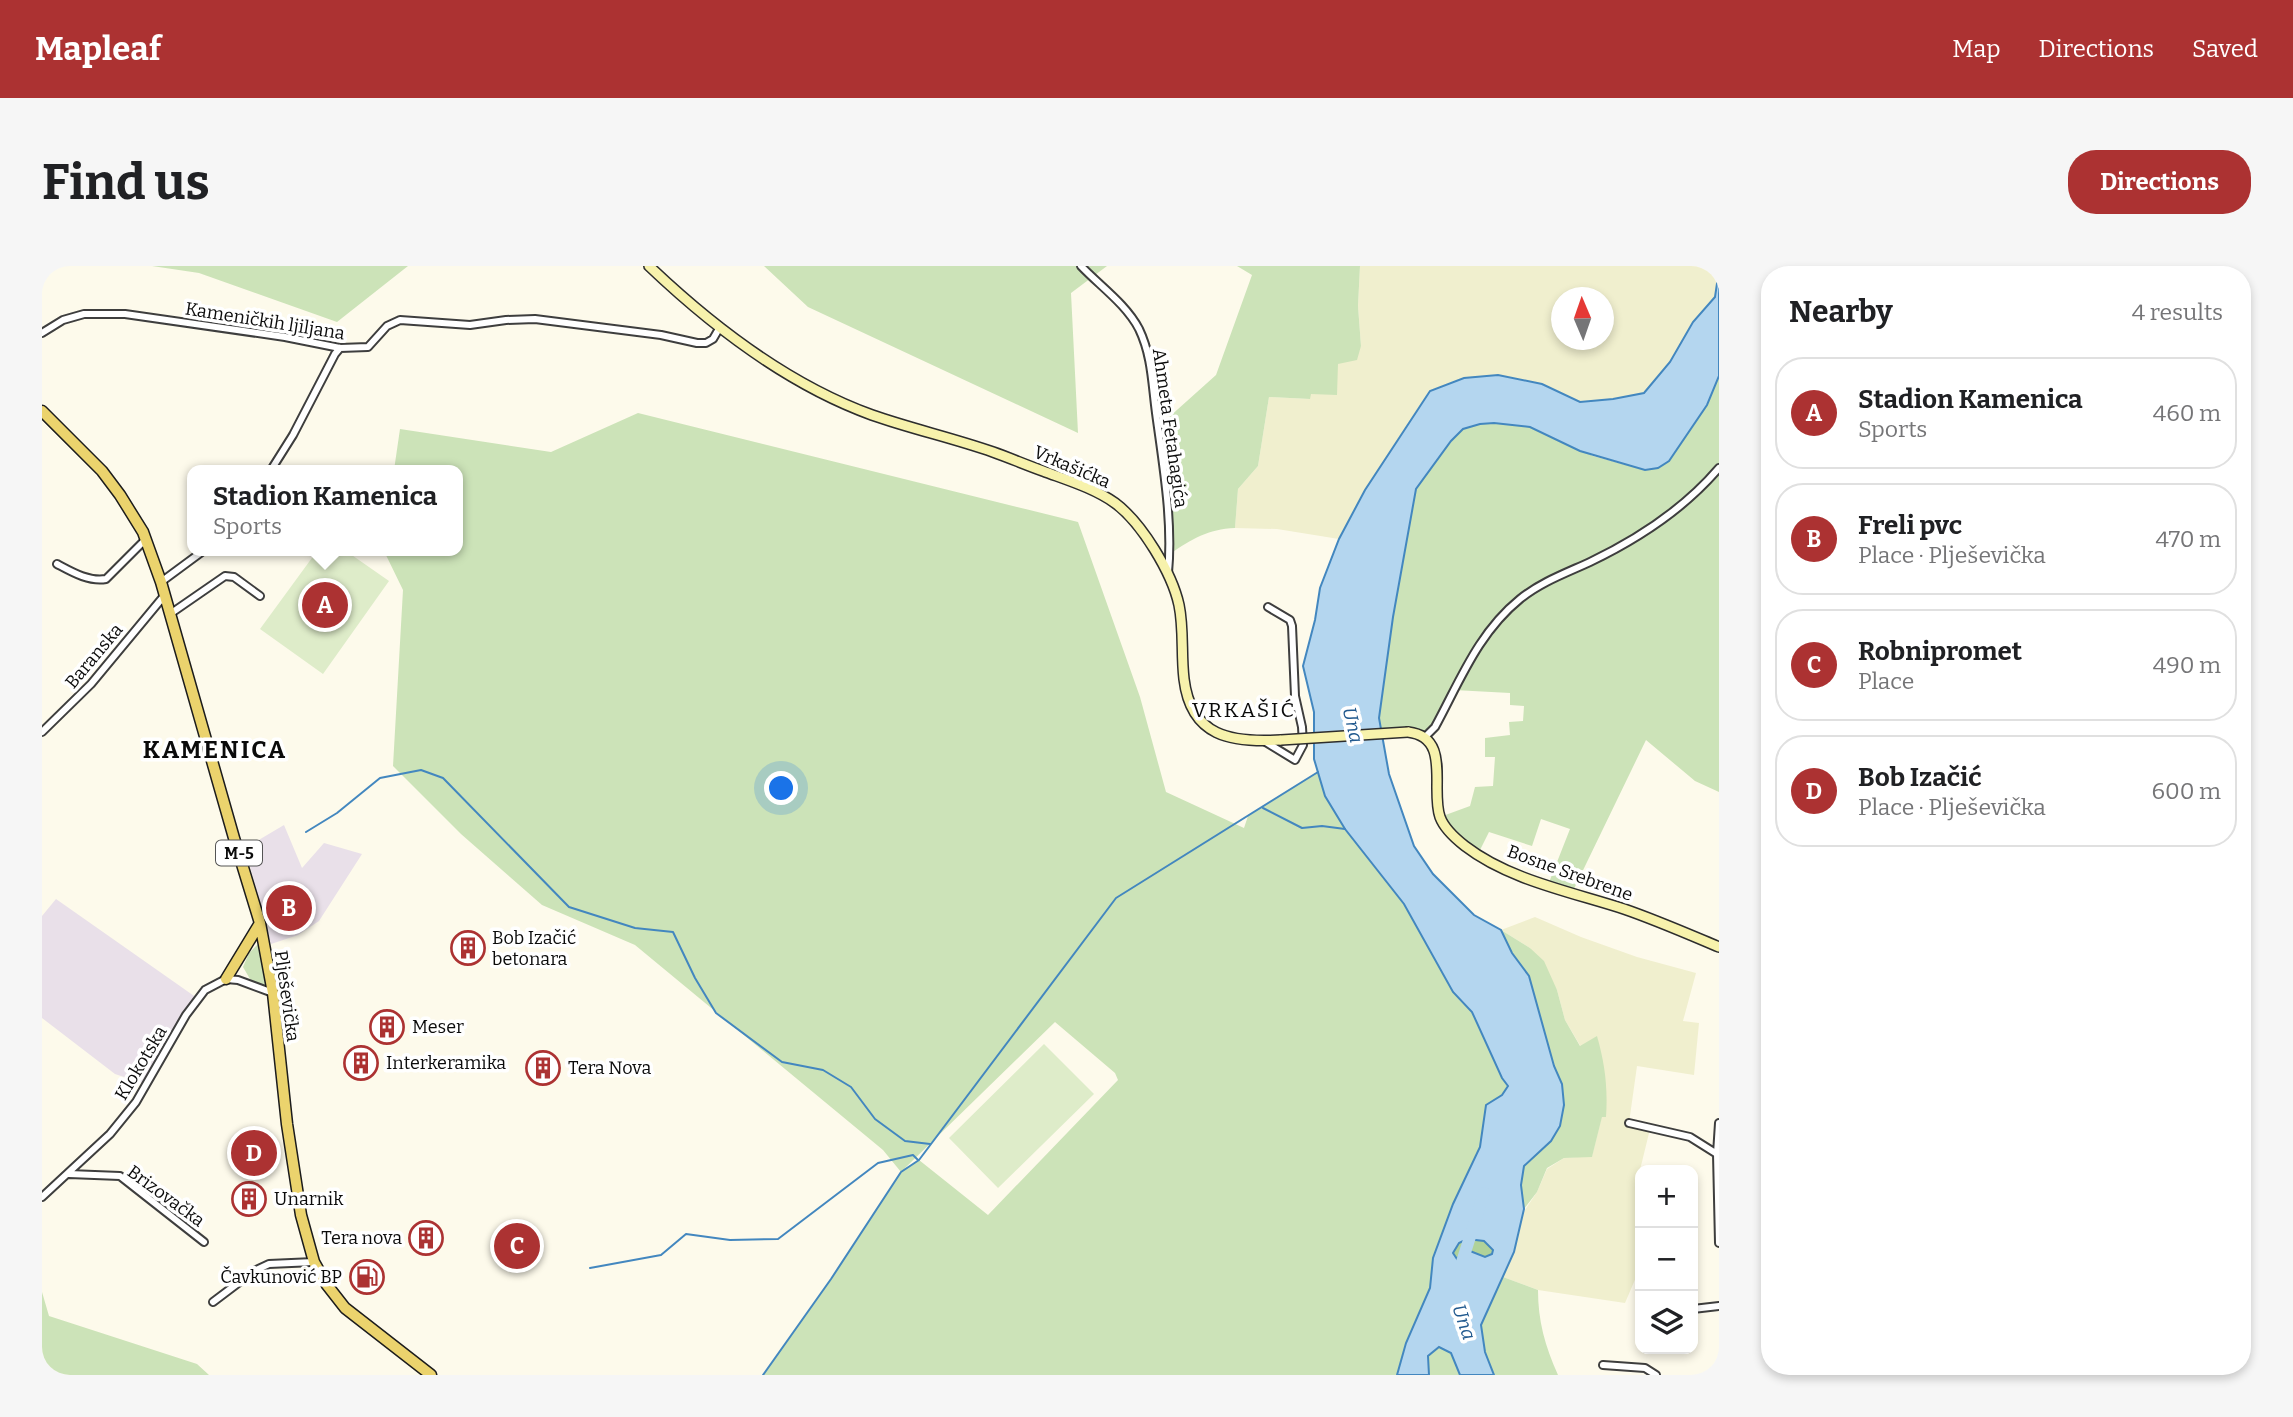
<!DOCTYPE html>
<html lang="en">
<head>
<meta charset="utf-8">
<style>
  body { margin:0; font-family:Bitter,serif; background:#f6f6f6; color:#202124 }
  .controls { position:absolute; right:21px; bottom:21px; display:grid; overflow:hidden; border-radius:14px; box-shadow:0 4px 10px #0003 }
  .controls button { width:63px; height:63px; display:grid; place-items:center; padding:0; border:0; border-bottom:2px solid #e0e0e0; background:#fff; color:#202124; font:35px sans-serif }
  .compass { position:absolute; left:1509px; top:21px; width:63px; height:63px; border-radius:50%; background:#fff; box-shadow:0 4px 10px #0003; rotate:358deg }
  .you { position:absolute; left:740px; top:523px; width:24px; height:24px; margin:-18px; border:5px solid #fff; border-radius:50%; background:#1a73e8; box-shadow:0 0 0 10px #1a73e833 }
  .badge { display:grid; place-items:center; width:46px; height:46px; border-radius:50%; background:#ac3232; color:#fff; font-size:23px; font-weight:700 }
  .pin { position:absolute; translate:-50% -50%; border:4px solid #fff; box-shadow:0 2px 7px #0006 }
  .popup { position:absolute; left:145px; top:199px; width:276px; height:91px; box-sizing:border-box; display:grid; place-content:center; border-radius:14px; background:#fff; filter:drop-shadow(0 2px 5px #0005); font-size:23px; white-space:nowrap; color:#757577 }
  .popup b { font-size:26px; color:#202124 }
  .popup::after { content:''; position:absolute; left:50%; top:100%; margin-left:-14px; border:14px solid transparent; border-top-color:#fff }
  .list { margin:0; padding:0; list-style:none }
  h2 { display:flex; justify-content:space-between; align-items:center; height:91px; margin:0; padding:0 28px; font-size:30px }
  h2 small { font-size:23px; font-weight:400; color:#757577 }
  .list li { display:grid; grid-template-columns:46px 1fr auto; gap:21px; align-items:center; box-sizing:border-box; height:112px; margin:0 14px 14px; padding:0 14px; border:2px solid #e0e0e0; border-radius:28px }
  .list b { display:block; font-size:26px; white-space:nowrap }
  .list p { margin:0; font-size:23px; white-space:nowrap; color:#757577 }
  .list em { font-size:23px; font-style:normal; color:#757577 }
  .icon { flex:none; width:38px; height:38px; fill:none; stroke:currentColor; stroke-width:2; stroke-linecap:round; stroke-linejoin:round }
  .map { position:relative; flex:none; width:1677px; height:1109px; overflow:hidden; border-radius:28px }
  header { display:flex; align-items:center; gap:42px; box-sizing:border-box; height:98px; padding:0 35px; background:#ac3232; color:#fff }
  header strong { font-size:33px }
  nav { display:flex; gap:38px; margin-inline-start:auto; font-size:24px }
  .intro { display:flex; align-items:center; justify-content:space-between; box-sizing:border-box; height:168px; padding:0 42px }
  h1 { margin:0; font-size:49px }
  .button { padding:18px 32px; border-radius:28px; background:#ac3232; color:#fff; font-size:24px; font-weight:700 }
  main { display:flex; gap:42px; padding:0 42px }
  aside { flex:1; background:#fff; border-radius:28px; box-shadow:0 4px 10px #0003 }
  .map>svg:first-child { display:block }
  .industrial { fill:#e9e0e9 }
  .farmland { fill:#f0efce; fill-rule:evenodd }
  .green { fill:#cce3b8; fill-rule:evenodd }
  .forest { fill:#b0d299 }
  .pitch { fill:#deecc9 }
  .water { fill:#b4d6ef; stroke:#4387bf; stroke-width:2; fill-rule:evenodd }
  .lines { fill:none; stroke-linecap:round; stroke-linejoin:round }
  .stream { stroke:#4387bf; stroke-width:2 }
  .river { stroke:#b4d6ef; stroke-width:12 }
  .street-casing { stroke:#3e3e3e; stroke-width:10 }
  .secondary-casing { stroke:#2d2d2d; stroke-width:12 }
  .primary-casing { stroke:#1c1c1c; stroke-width:13 }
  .street { stroke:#fff; stroke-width:6 }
  .secondary { stroke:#f7f2ac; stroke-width:9 }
  .primary { stroke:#ebd36d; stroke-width:10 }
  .secondary-bridge-casing { stroke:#2d2d2d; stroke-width:12; stroke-linecap:butt }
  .secondary-bridge { stroke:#f7f2ac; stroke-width:9 }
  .labels { text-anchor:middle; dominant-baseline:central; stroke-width:7; stroke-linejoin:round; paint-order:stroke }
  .shield { fill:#fff; stroke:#545454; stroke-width:2 }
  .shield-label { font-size:16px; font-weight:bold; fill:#0b0b0b }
  .street-label { font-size:18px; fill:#0b0b0b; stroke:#fff }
  .poi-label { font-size:18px; fill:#0b0b0b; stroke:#fff; text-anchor:start }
  .water-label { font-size:19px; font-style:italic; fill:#225a8f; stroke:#fff }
  .quarter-label { font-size:21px; letter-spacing:2px; fill:#0b0b0b; stroke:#fff }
  .district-label { font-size:24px; font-weight:bold; letter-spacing:2px; fill:#0b0b0b; stroke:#fff }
</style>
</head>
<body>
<header>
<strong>Mapleaf</strong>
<nav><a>Map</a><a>Directions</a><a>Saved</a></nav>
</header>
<div class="intro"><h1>Find us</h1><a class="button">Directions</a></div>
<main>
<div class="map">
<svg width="1677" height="1109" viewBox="0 0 1677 1109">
  <rect width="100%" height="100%" fill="#fdfaeb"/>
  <path class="industrial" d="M 242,559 L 260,602 L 282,577 L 320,588 L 277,655 L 256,669 L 229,678 L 203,582 Z
    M 14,633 L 155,732 L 106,819 L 73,808 L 0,752 L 0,650 Z"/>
  <path class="farmland" d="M 1318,0 L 1677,0 L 1677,5 L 1673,31 L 1651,56 L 1628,96 L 1602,127 L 1571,133 L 1538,136 L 1500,118 L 1456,110 L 1422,112 L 1387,125 L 1323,224 L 1297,273 L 1235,263 L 1193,262 L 1196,223 L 1216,200 L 1227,131 L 1267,133 L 1268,128 L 1296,98 L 1319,80 L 1316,40 ZM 1520,32 L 1562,32 L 1562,74 L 1520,74 Z
    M 1493,651 L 1539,671 L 1595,691 L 1654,707 L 1641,755 L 1657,757 L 1652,809 L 1595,800 L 1587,857 L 1608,863 L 1598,904 L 1598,1002 L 1583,1037 L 1496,1024 L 1461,1011 L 1472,986 L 1479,950 L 1495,926 L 1505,903 L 1522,892 L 1550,890 L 1560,850 L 1564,850 L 1555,771 L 1539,781 L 1523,754 L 1515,724 L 1488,682 L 1459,664 Z"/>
  <path class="green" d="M 110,0 L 366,0 L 295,56 L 157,7 Z
    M 722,0 L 1065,0 L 1029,27 L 1036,167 L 766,41 Z
    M 1195,0 L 1318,0 L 1316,40 L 1319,80 L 1315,94 L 1296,98 L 1295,129 L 1269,128 L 1268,133 L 1227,131 L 1216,200 L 1196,223 L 1193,262 C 1166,263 1150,273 1128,288 L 1116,161 L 1174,109 L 1210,9 Z
    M 1677,110 L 1677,526 L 1653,515 L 1604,474 L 1530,627 L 1506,619 L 1528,563 L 1499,553 L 1490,580 L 1447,566 L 1436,588 L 1398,551 L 1428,540 L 1433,521 L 1451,520 L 1453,491 L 1443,491 L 1443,472 L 1468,469 L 1467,456 L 1481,455 L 1482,440 L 1468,439 L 1468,427 L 1412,424 L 1407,437 L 1383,471 L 1337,468 L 1337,452 L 1351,351 L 1374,223 L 1409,175 L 1421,163 L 1438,158 L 1452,157 L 1488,161 L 1551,190 L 1603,204 L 1627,195 L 1665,139 Z
    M 596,147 L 1036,256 L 1098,431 L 1124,526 L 1202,562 L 1206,550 L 1276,506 L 1283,530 L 1303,563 L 1362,638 L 1411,726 L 1430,746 L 1460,812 L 1466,820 L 1460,829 L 1444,839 L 1438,881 L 1411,938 L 1391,992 L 1388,1022 L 1364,1077 L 1391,1084 L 1397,1081 L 1409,1087 L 1418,1109 L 721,1109 L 789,1013 L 859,906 L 841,884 L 593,679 L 500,639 L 419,568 L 351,500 L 361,324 L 342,285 L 416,285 L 416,204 L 352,204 L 358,163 L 509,186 ZM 1013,756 L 1073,807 L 1076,814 L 946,949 L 877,894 L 862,903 Z
    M 1459,664 L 1488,682 L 1502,695 L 1515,724 L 1523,754 L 1538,780 L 1555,770 C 1563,798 1566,822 1564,851 L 1560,851 L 1550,891 L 1522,892 L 1505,902 L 1495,926 L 1482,943 L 1479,919 L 1482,900 L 1509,875 L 1518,860 L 1522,839 L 1520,818 L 1512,800 L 1487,710 L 1470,687 Z
    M 217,677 L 225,723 L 208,713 L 201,701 L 207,687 Z
    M 1461,1011 L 1496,1024 C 1496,1055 1503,1080 1516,1109 L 1452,1109 L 1443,1086 L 1439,1059 Z
    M 0,1026 L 7,1050 L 155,1098 L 167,1109 L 0,1109 Z"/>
  <path class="forest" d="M 1425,973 L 1442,975 L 1451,984 L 1450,989 C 1441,992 1437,991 1430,985 L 1421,987 L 1415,993 L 1410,987 L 1417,976 Z"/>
  <path class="pitch" d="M 275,285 L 304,285 L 347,315 L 281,408 L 218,363 Z
    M 1002,778 L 1052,828 L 956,922 L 907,872 Z"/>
  <path class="water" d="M 1677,4 L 1677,110 L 1665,139 L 1627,195 L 1616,202 L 1603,204 L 1538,185 L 1488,161 L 1452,157 L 1438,158 L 1421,163 L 1409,175 L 1374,223 L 1351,351 L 1337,452 L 1347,508 L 1372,580 L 1391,608 L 1432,649 L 1459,664 L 1470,687 L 1487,710 L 1512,800 L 1520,818 L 1522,839 L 1518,860 L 1509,875 L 1482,900 L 1479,919 L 1482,943 L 1472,986 L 1439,1059 L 1443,1086 L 1452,1109 L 1418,1109 L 1409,1087 L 1397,1081 L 1386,1090 L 1387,1109 L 1355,1109 L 1364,1077 L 1388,1022 L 1391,992 L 1411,938 L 1438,881 L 1444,839 L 1460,829 L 1466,820 L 1460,812 L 1430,746 L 1411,726 L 1362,638 L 1303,563 L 1283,530 L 1272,493 L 1272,446 L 1261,400 L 1273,354 L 1278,322 L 1297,273 L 1323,224 L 1388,125 L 1422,112 L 1456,109 L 1500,118 L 1538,136 L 1571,133 L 1602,127 L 1628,96 L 1651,56 L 1673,31 ZM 1425,973 L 1442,975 L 1451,984 L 1450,988 L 1443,991 L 1423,983 L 1415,993 L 1411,987 L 1417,977 Z"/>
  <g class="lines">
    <path class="stream" d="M 1221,542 L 1260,562 L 1280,560 L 1303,563
      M 264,566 L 295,547 L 338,512 L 379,504 L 401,512 L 527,641 L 593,662 L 631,666 L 653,712 L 674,747 L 740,796 L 781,804 L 809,821 L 833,853 L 863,875 L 888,878
      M 548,1002 L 619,989 L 644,968 L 688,974 L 736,973 L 836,897 L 871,889 L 876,894
      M 721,1109 L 789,1013 L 859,906 L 877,894 L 1074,632 L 1276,506"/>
    <path class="river" d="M 1419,999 L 1442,927"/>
    <g class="street-casing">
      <path id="street" d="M 1039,0 C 1058,20 1084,38 1097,63 C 1110,90 1110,118 1114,147 C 1121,199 1131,255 1126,307
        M 0,67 L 21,54 L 42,48 L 83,48 L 243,71 L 298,82 L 326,81 L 345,60 L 358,54 L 428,59 L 464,54 L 493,53 L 619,69 L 655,77 L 664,77 L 671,73 L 678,61
        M 229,204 L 251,169 L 293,88 L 298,82
        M 15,298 C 30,306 47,316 64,313 L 104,273
        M 119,316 L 161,285
        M 128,348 L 183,310 L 192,311 L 218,330
        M 0,466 L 49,418 L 122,330
        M 1383,471 L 1393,461 C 1418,415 1436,367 1478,333 C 1499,316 1524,307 1548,296 C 1596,273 1642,243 1677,202
        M 1222,475 L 1253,494 L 1261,479 L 1260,461 L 1253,430 L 1250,360 L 1248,354 L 1226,341
        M 1587,857 L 1648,871 L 1675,888
        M 1677,857 L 1675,888 L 1677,977
        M 27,908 L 78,910 L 162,976
        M 0,931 L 68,868 L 94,836 L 144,749 L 163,724 L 184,713 L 196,714 L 231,727
        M 171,1036 L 212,1005 L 227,998 L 272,996
        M 1651,1043 L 1677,1040
        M 1561,1099 L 1603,1102 L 1614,1109"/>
    </g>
    <g class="secondary-casing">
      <path id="secondary" d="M 607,0 C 670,60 747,119 830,149 C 870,163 911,172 951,186 C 968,192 984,199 1001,205 C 1025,214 1052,222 1073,237 C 1100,257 1130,307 1137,339 C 1142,363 1139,388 1142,413 C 1149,471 1189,477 1239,474
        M 1366,466 C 1410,471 1388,523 1398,551 C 1402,562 1414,573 1423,580 C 1467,614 1530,626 1582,643 C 1614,654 1646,668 1677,681"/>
    </g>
    <g class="primary-casing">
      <path id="primary" d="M 0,145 L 60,205 L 78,229 L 101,266 L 119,316 L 192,572 L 218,657 L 231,727 L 245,858 L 259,949 L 272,996 L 285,1019 L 303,1042 L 389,1109
        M 184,713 L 218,657"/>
    </g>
    <use href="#street" class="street"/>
    <use href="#secondary" class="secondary"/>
    <use href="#primary" class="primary"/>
    <g class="secondary-bridge-casing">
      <path id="secondary-bridge" d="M 1239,474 L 1366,466"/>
    </g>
    <use href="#secondary-bridge" class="secondary-bridge"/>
  </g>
  <defs>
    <g id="building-ring" transform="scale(1.75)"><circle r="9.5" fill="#fff" stroke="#ac3232" stroke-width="1.5"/><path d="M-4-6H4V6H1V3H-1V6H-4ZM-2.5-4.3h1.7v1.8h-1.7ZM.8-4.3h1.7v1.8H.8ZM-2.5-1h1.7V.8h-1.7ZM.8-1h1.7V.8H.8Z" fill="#ac3232"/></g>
    <g id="fuel-ring" transform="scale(1.75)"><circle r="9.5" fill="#fff" stroke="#ac3232" stroke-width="1.5"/><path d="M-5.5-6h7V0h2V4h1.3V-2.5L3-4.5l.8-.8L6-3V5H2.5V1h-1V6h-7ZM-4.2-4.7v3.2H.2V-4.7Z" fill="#ac3232"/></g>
  </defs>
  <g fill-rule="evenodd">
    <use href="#building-ring" x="426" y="682"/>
    <use href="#building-ring" x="345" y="761"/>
    <use href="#building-ring" x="319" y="797"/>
    <use href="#building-ring" x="501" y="802"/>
    <use href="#building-ring" x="207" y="933"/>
    <use href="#building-ring" x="384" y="972"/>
    <use href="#fuel-ring" x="325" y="1011"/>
  </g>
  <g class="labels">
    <rect class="shield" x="174" y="574.5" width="46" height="25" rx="5"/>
    <g class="shield-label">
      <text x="197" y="587">M-5</text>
    </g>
    <g class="street-label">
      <text transform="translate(223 55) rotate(9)">Kameničkih ljiljana</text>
      <text transform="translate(1128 162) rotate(82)">Ahmeta Fetahagića</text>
      <text transform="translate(1030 201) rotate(23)">Vrkašićka</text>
      <text transform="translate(52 390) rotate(-50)">Baranska</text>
      <text transform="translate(1528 607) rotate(20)">Bosne Srebrene</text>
      <text transform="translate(245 730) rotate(82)">Plješevička</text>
      <text transform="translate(99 797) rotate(-59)">Klokotska</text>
      <text transform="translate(124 930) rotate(36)">Brizovačka</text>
    </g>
    <g class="poi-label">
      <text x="450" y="672">Bob Izačić<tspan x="450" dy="21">betonara</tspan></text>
      <text x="370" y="761">Meser</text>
      <text x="344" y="797">Interkeramika</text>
      <text x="526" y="802">Tera Nova</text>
      <text x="232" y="933">Unarnik</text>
      <text x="360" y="972" text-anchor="end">Tera nova</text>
      <text x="300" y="1011" text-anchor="end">Čavkunović BP</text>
    </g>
    <g class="water-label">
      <text transform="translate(1311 459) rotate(77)">Una</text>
      <text transform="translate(1422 1056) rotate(71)">Una</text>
    </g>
    <g class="quarter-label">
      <text x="1202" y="444">VRKAŠIĆ</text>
    </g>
    <g class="district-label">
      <text x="173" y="484">KAMENICA</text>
    </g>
  </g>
</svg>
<div class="controls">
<button>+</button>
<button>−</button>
<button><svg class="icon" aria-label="layers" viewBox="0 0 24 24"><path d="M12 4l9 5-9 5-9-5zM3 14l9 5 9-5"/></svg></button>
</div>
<svg class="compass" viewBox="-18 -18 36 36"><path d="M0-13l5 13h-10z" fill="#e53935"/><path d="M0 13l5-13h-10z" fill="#757577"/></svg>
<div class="you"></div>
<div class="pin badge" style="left:283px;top:339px">A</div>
<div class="popup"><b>Stadion Kamenica</b>Sports</div>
<div class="pin badge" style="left:247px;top:642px">B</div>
<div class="pin badge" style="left:475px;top:980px">C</div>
<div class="pin badge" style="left:212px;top:887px">D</div>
</div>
<aside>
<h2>Nearby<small>4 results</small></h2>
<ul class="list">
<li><span class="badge">A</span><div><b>Stadion Kamenica</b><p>Sports</p></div><em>460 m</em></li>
<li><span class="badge">B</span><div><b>Freli pvc</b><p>Place · Plješevička</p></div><em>470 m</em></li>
<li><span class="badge">C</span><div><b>Robnipromet</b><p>Place</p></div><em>490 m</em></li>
<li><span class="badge">D</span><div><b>Bob Izačić</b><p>Place · Plješevička</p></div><em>600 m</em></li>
</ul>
</aside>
</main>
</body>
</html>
